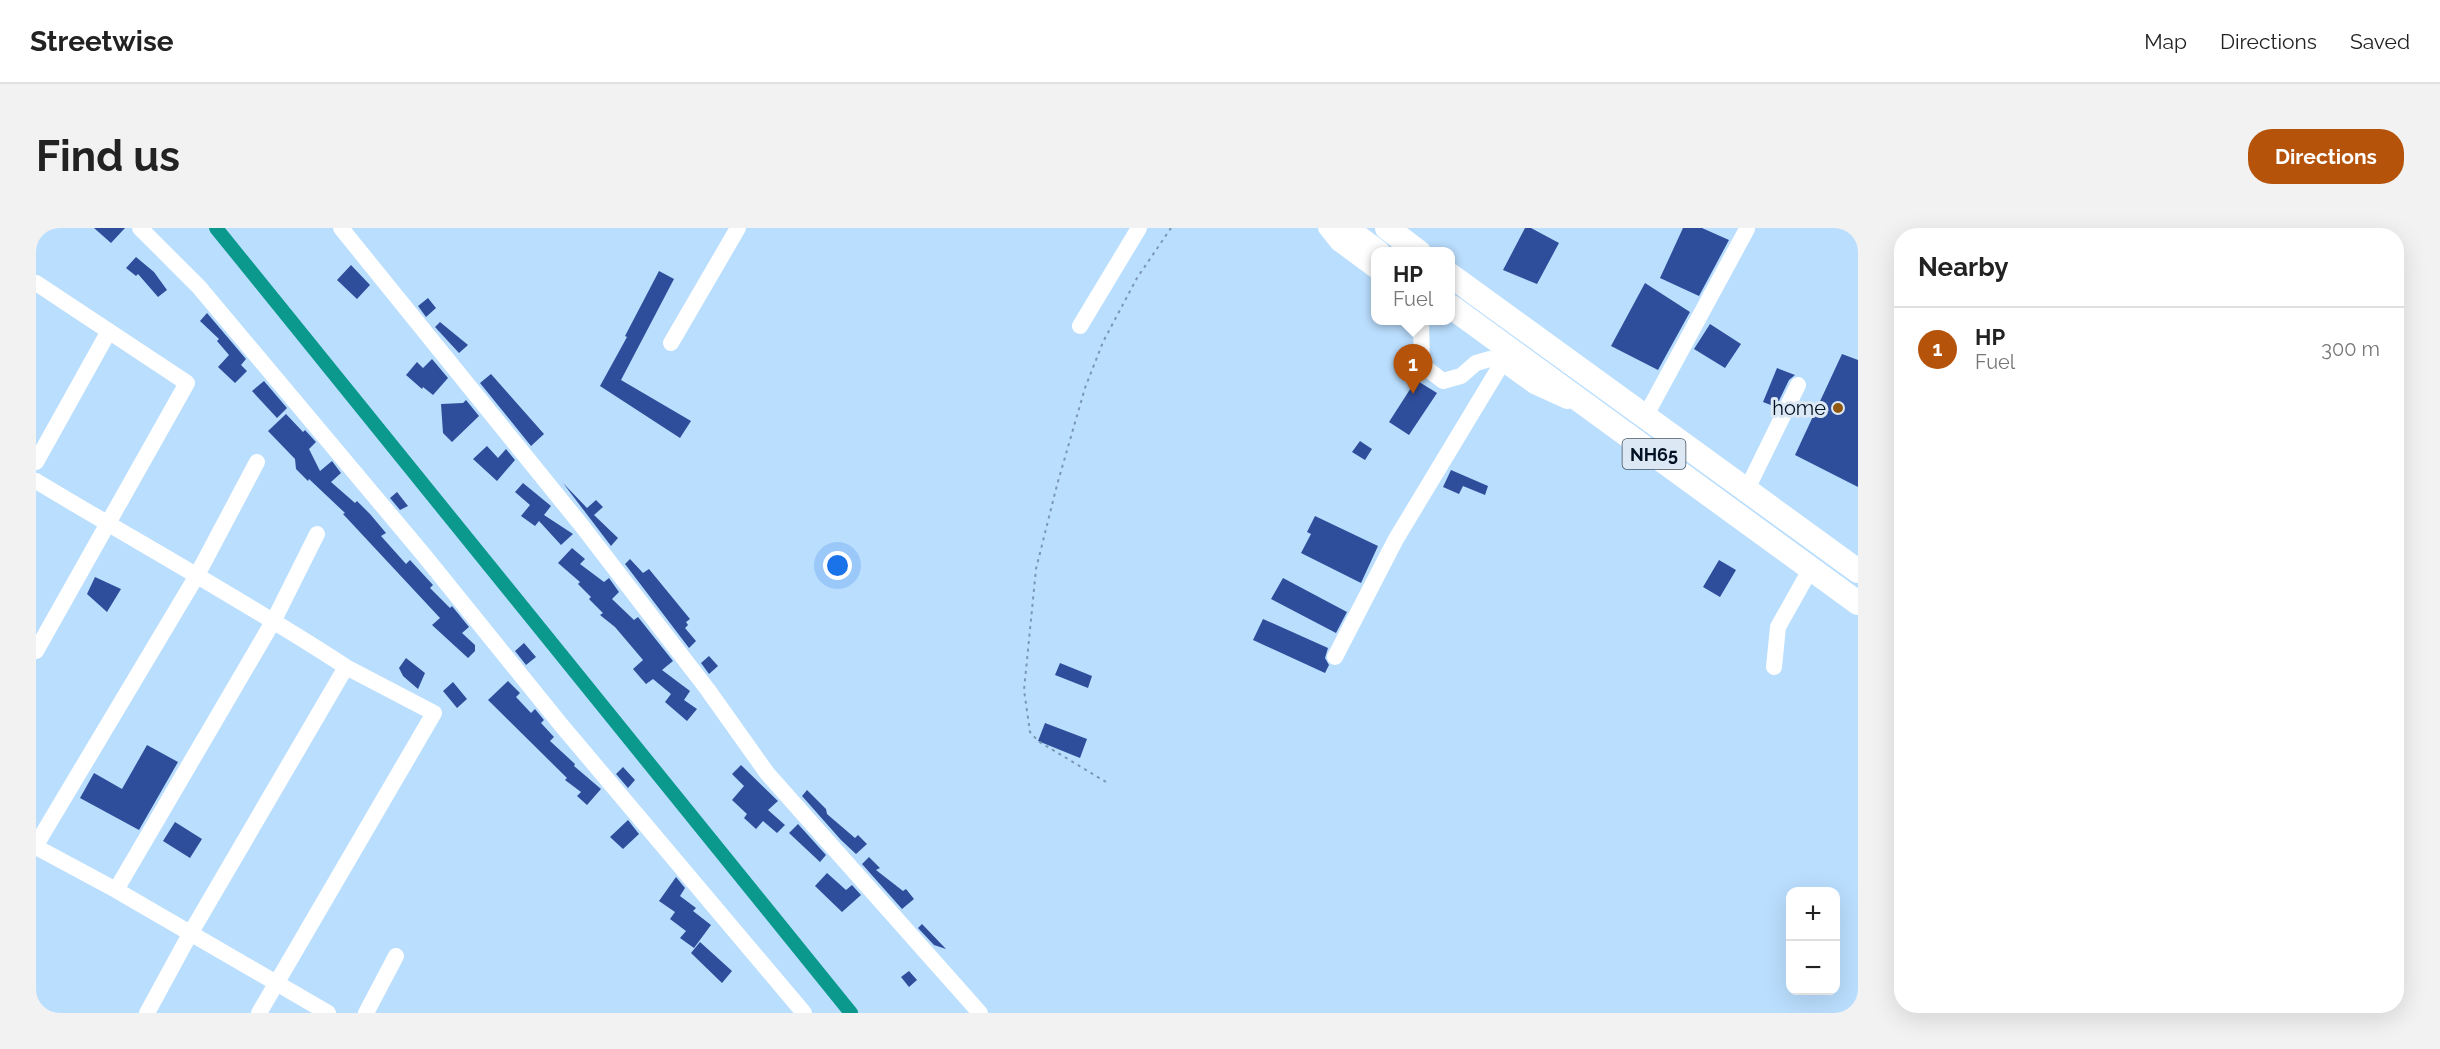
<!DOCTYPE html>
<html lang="en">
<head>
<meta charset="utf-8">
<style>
  body { margin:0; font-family:Raleway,sans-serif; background:#f2f2f2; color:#222 }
  .controls { position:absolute; right:18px; bottom:18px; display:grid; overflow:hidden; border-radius:12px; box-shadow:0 6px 24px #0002 }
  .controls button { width:54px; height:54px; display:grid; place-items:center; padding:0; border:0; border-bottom:2px solid #e0e0e0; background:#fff; color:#222; font:30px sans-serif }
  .you { position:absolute; left:802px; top:338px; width:21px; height:21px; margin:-15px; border:4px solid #fff; border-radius:50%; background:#1a73e8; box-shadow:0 0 0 9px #1a73e833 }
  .badge { display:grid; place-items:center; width:39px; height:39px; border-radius:50%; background:#b45309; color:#fff; font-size:20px; font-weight:700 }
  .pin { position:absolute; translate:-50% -50px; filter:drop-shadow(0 2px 3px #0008) }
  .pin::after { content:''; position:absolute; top:32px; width:21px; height:18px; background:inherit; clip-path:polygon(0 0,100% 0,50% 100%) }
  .popup { position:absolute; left:1335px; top:19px; width:84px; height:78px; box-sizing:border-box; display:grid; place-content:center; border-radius:12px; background:#fff; filter:drop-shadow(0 2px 4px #0005); font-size:20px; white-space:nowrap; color:#767676 }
  .popup b { font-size:22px; color:#222 }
  .popup::after { content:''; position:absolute; left:50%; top:100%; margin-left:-12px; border:12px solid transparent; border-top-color:#fff }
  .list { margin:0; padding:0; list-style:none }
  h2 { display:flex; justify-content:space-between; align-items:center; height:78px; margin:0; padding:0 24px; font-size:26px }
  h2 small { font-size:20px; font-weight:400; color:#767676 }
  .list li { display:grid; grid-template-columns:39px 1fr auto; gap:18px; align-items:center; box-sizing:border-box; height:84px; padding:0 24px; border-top:2px solid #e0e0e0 }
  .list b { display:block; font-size:22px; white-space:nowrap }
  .list p { margin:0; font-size:20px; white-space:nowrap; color:#767676 }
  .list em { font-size:20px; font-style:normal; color:#767676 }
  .map { position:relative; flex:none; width:1822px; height:785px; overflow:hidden; border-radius:24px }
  header { display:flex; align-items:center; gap:36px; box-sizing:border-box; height:84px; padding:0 30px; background:#fff; border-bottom:2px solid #e0e0e0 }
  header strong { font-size:28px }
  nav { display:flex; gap:33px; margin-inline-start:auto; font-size:21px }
  .intro { display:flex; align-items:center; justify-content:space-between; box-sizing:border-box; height:144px; padding:0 36px }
  h1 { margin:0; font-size:42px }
  .button { padding:15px 27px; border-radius:24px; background:#b45309; color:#fff; font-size:21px; font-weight:700 }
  main { display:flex; gap:36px; padding:0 36px }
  aside { flex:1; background:#fff; border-radius:24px; box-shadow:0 6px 24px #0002 }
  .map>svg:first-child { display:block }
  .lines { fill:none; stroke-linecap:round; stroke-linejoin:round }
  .canal { stroke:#0b998d; stroke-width:14 }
  .building { fill:#2e4d9b }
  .path { stroke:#7a97b3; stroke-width:2; stroke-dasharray:3 4.5; stroke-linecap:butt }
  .minor { stroke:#fff; stroke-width:16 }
  .highway { stroke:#fff; stroke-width:24 }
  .poi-dot { fill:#905811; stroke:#dce8f3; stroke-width:2 }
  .labels { text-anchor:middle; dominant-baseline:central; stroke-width:6; stroke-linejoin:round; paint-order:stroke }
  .shield { fill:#dce8f3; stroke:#425261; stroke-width:1.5 }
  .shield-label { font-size:18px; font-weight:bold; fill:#001123 }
  .poi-label { font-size:20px; fill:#001123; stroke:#dce8f3; text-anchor:end }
</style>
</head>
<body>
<header>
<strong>Streetwise</strong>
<nav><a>Map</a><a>Directions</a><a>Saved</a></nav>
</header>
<div class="intro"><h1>Find us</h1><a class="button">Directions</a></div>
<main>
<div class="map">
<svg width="1822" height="785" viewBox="0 0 1822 785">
  <rect width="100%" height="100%" fill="#badefe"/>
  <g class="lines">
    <path class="canal" d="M 180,0 L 815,785"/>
  </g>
  <path class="building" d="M 58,0 L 89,0 L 75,15 Z
    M 1489,0 L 1495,0 L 1523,15 L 1501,56 L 1467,42 Z
    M 1647,0 L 1666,0 L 1693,12 L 1663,68 L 1624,50 Z
    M 100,29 L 118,44 L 131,62 L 122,69 L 102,46 L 100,48 L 90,40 Z
    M 315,37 L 334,57 L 321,71 L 301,52 Z
    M 623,43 L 638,51 L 585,152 L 655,193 L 644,210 L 564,158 L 591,109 L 589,108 Z
    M 1609,55 L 1654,84 L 1622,142 L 1575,118 Z
    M 392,70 L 400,80 L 390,89 L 382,78 Z
    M 171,85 L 210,131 L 205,137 L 211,143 L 199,155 L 182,139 L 193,127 L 181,113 L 183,111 L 164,93 Z
    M 404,94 L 432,117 L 423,125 L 399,99 Z
    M 1674,96 L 1705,116 L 1689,140 L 1658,121 Z
    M 1806,126 L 1822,132 L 1822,259 L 1759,227 Z
    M 396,131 L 412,150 L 397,167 L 387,159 L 386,161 L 370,147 L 381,134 L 387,140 Z
    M 1741,140 L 1759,147 L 1753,152 L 1740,179 L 1727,174 Z
    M 455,146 L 508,206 L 495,218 L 444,155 Z
    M 1380,152 L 1401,165 L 1373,207 L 1353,194 Z
    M 228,153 L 251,180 L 241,190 L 216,163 Z
    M 430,172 L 443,188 L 416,214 L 407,205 L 405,176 L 427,175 Z
    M 250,186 L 267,204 L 269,202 L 280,214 L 273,221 L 284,243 L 296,233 L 305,245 L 295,254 L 319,275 L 321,273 L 334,286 L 350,305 L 345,308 L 370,336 L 374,332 L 397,357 L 394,360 L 414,380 L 416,378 L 433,399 L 426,405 L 439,417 L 439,423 L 432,430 L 396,397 L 404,390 L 307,286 L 309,285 L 273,251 L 272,253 L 260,241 L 259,231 L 232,203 Z
    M 1324,213 L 1336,221 L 1329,232 L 1316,224 Z
    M 451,218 L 462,230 L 470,221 L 479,232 L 461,253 L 437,231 Z
    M 1415,242 L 1452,258 L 1449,267 L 1427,258 L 1423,266 L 1407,259 Z
    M 487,255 L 515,278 L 508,287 L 537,306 L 525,317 L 503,293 L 499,298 L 485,288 L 494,277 L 479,264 Z
    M 527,255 L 551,280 L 560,272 L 567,279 L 558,287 L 582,310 L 575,318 Z
    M 361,264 L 372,278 L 364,282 L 354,270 Z
    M 1279,288 L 1342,318 L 1325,355 L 1265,325 L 1275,306 L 1271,304 Z
    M 536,320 L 549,331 L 544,336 L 568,354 L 573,350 L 583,364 L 576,371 L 598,392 L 602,389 L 637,433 L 626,442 L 654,463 L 648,472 L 661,481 L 651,493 L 629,474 L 635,466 L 617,451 L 610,456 L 597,441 L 607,432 L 579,399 L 564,387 L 567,385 L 553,371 L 555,369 L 542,356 L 544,354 L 522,335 Z
    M 594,331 L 607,345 L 613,341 L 654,391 L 650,394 L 652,397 L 649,400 L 660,413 L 653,420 L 589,336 Z
    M 1683,332 L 1700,342 L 1684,369 L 1667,359 Z
    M 59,349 L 85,361 L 71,384 L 51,366 Z
    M 1247,350 L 1311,384 L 1300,405 L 1235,371 Z
    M 1227,391 L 1292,420 L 1289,430 L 1293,437 L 1289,445 L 1217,412 Z
    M 488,415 L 500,429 L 490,437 L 479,423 Z
    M 673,428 L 682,438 L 673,446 L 665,435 Z
    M 370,430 L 389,445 L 382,461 L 367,448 L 363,440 Z
    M 1024,435 L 1056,448 L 1052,460 L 1019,447 Z
    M 472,453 L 484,465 L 480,469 L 495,485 L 499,481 L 508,492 L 505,495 L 518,509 L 514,513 L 539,536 L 538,538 L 565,561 L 551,577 L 541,568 L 545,564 L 529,552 L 531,550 L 452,472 Z
    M 417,454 L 431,471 L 421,480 L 407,463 Z
    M 1009,495 L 1051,511 L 1044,530 L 1002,513 Z
    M 111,517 L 142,534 L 103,602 L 44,570 L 58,545 L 86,561 Z
    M 705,537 L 742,573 L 732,582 L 749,597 L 741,605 L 727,593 L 720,601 L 708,590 L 711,586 L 696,572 L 708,558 L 696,546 Z
    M 587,539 L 599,552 L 592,560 L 580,546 Z
    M 771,562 L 790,581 L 791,586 L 819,610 L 822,607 L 831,616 L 820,626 L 805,612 L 766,568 Z
    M 592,592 L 603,606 L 587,621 L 574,609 Z
    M 139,594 L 166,611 L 154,630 L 127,613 Z
    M 762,596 L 790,627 L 784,634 L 753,605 Z
    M 833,629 L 844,640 L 840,642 L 867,663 L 870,661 L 878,671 L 866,681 L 826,636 Z
    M 791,645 L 810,662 L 816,657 L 825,667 L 806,684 L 779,658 Z
    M 640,649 L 649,660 L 644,668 L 660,680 L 657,683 L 675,697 L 658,720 L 644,710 L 650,703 L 634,691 L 639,684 L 623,673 Z
    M 886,696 L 910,721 L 898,717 L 882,700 Z
    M 664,714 L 696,743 L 686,755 L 655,725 Z
    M 873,743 L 881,752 L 873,759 L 865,749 Z"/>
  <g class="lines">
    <path class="path" d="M 1070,554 L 1002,513 L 994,504 L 988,462 L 1000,341 L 1021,257 L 1049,160 L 1067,114 L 1101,50 L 1135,0"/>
    <path class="minor" d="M 104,0 L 163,59 L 387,326 L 526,498 L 768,785
      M 305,0 L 546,298 L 672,462 L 731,545 L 944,785
      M 1290,0 L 1302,15 L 1340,43
      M 0,55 L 151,155 L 0,423
      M 1385,92 L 1386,137 L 1407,153 L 1425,148 L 1440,135 L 1454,131 L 1466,135 L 1498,158 L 1531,173
      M 1044,98 L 1103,0
      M 635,115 L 702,0
      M 1609,189 L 1711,1
      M 0,234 L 73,103
      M 0,253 C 103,315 209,373 310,439 L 154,706 L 111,785
      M 1711,261 L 1762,157
      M 1299,429 L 1360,311 L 1474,122
      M 1738,439 L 1742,399 L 1774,342
      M 0,617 L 160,349 L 221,234
      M 0,619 L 80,662 L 292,785
      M 80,662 L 238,392 L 281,306
      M 223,785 L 398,485 L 310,439
      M 330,785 L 360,728"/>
    <path class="highway" d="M 1310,0 L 1342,24
      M 1351,0 L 1383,24
      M 1414,47 L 1822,343
      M 1414,78 L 1822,375"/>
  </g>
  <circle class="poi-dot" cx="1802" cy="180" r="6"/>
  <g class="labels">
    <rect class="shield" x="1586.5" y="211" width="63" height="30" rx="4.5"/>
    <g class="shield-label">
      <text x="1618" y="226">NH65</text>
    </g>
    <g class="poi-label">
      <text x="1790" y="180">home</text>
    </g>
  </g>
</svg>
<div class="controls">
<button>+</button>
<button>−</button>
</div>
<div class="you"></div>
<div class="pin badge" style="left:1377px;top:166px">1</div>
<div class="popup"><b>HP</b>Fuel</div>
</div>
<aside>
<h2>Nearby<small></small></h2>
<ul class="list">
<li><span class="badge">1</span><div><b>HP</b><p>Fuel</p></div><em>300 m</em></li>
</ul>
</aside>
</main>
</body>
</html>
